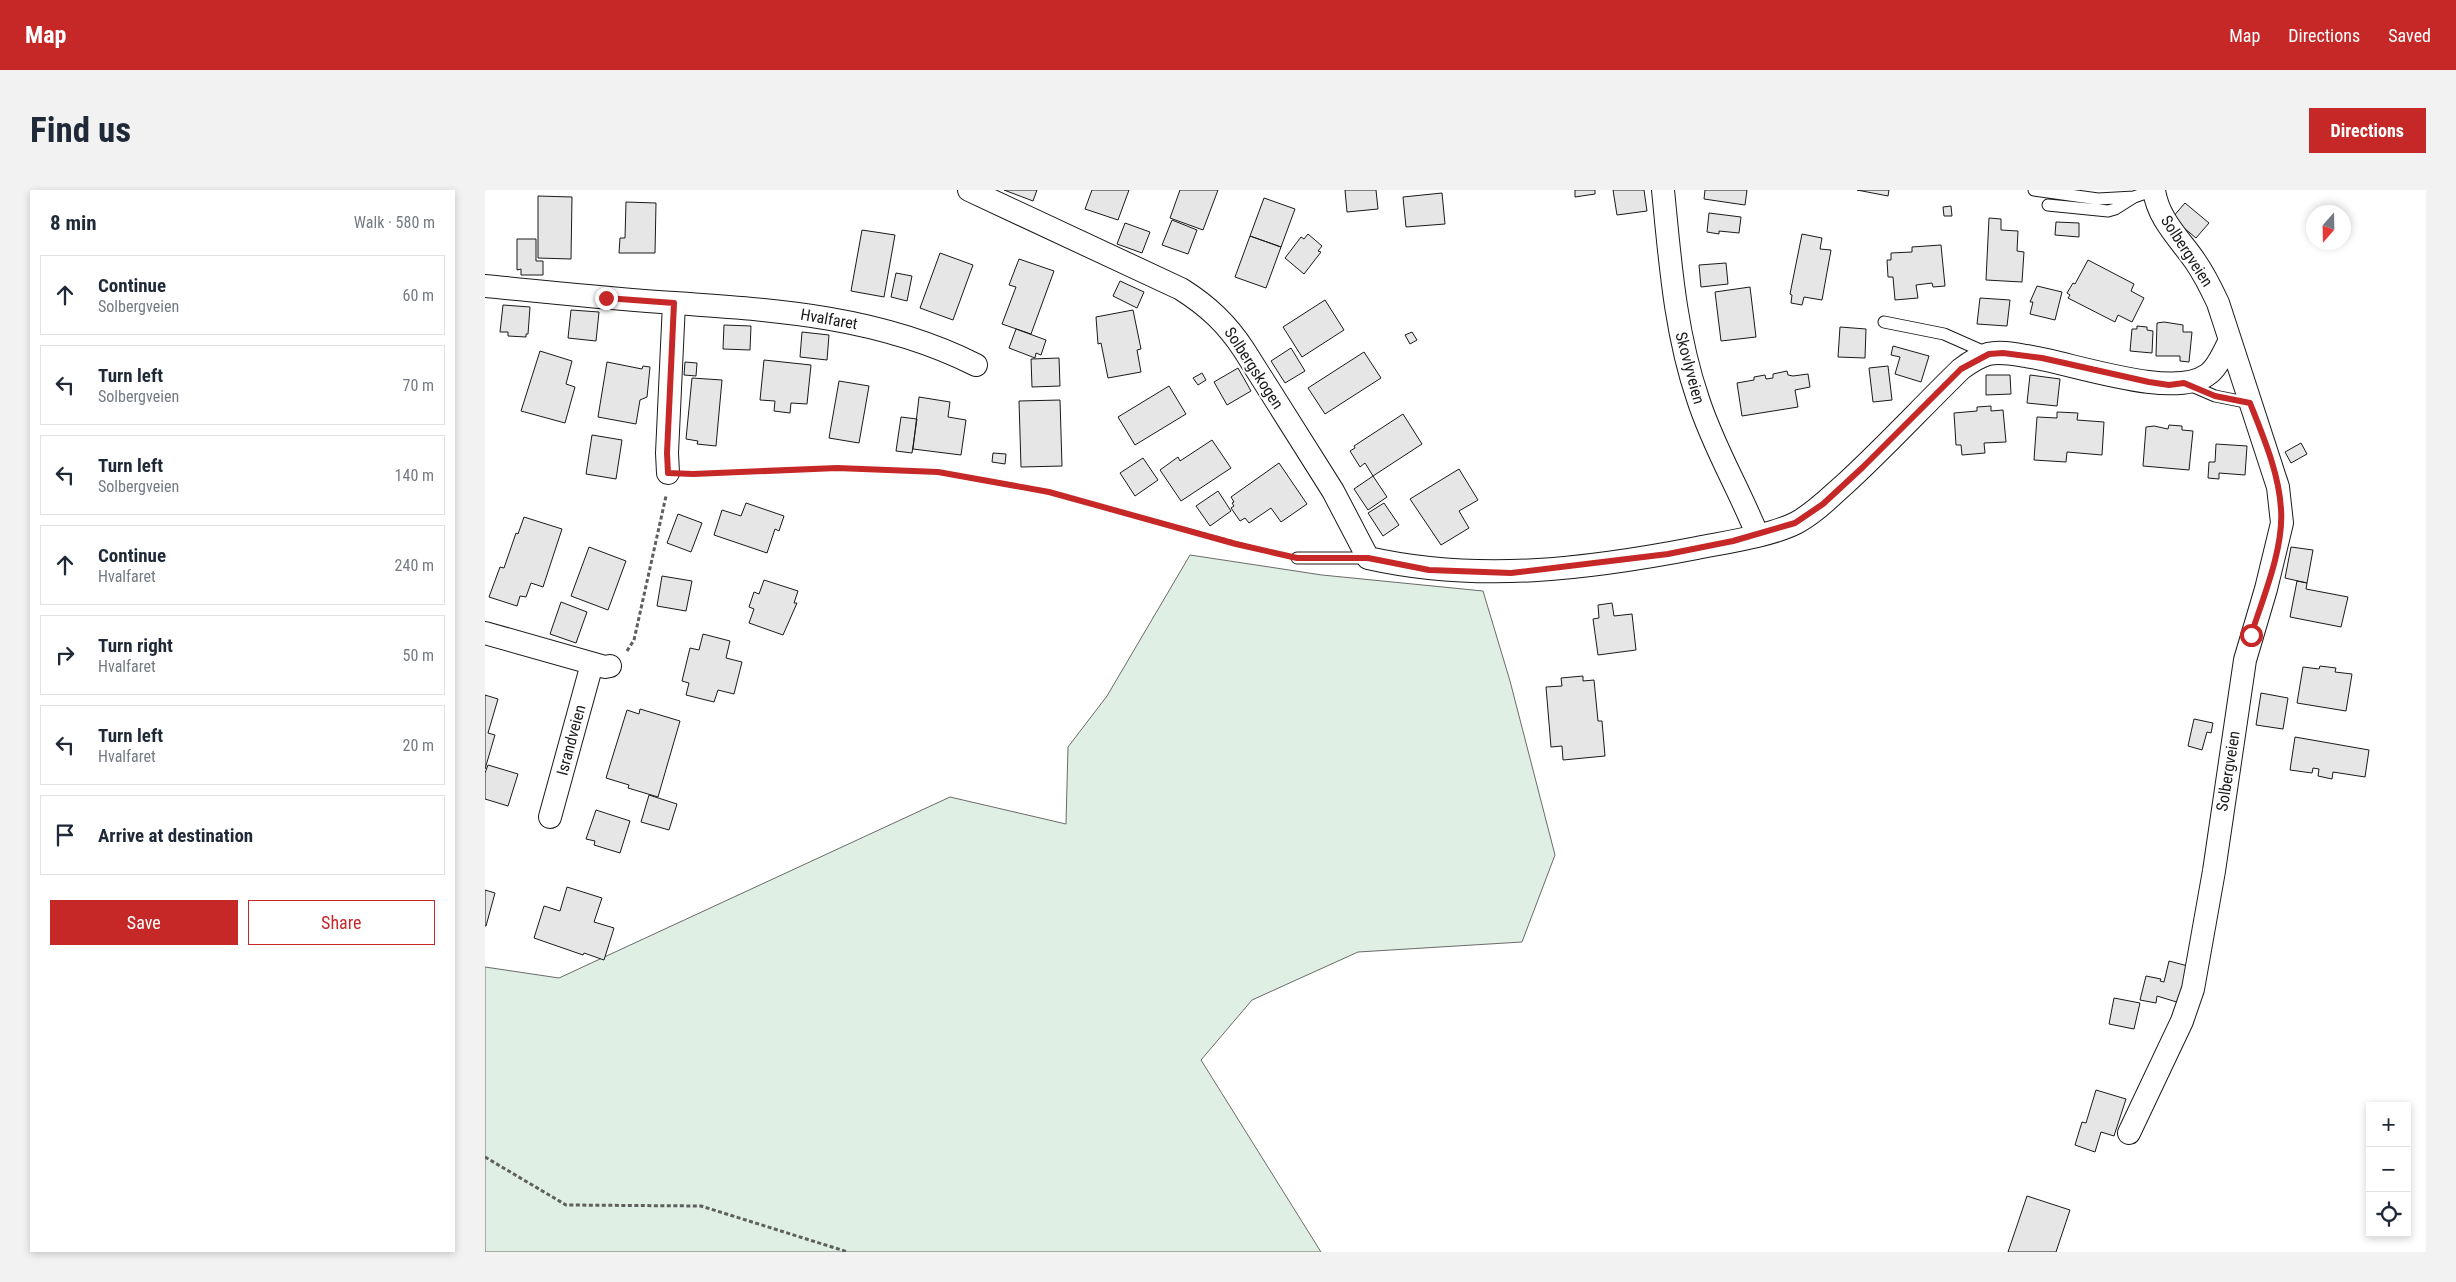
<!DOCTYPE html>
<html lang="en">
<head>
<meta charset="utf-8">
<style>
  body { margin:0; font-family:"Roboto Condensed",sans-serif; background:#f2f2f3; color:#1f2937 }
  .controls { position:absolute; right:15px; bottom:15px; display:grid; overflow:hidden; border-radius:0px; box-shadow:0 2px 8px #0003 }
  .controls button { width:45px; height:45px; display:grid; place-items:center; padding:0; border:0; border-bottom:1px solid #e0e1e3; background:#fff; color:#1f2937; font:25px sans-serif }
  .compass { position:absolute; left:1821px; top:15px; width:45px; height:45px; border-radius:50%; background:#fff; box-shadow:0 2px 8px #0003; rotate:200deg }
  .stop { position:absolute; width:15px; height:15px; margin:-11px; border:4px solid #c62828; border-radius:50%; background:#fff }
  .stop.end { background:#c62828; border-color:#fff; box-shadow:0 1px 5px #0008 }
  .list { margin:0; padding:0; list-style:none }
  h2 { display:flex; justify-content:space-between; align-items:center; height:65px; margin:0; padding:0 20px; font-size:21px }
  h2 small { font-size:16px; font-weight:400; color:#747a83 }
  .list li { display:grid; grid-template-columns:32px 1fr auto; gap:15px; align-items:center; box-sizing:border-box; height:80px; margin:0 10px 10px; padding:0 10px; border:1px solid #e0e1e3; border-radius:0px }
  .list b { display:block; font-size:19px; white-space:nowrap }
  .list p { margin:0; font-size:16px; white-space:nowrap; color:#747a83 }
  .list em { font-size:16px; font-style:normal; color:#747a83 }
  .actions { display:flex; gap:10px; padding:15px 20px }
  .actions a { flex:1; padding:11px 0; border:1px solid #c62828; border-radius:0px; text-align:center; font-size:18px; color:#c62828 }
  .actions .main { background:#c62828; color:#fff }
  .icon { flex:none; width:28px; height:28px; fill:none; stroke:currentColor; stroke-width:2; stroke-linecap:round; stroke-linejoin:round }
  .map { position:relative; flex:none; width:1941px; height:1062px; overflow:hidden; border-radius:0px }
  header { display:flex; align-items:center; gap:30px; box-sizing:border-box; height:70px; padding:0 25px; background:#c62828; color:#fff }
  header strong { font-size:24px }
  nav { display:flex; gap:28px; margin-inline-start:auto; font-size:18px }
  .intro { display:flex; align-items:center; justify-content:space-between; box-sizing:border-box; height:120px; padding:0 30px }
  h1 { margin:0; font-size:35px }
  .button { padding:12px 22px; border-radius:0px; background:#c62828; color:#fff; font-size:18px; font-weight:700 }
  main { display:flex; gap:30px; padding:0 30px }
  aside { flex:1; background:#fff; border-radius:0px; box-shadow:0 2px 8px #0003 }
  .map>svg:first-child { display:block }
  .green { fill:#e0efe3; stroke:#6a6a6a }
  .building { fill:#e6e6e6; stroke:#1a1a1a }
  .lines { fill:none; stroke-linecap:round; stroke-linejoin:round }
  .lane-casing { stroke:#1a1a1a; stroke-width:13 }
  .street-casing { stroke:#1a1a1a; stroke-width:24 }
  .path { stroke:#5f5f5f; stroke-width:3; stroke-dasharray:4 2.5; stroke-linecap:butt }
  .lane { stroke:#fff; stroke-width:11 }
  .street { stroke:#fff; stroke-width:22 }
  .route { stroke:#c62828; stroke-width:6 }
  .labels { text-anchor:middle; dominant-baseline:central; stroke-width:4; stroke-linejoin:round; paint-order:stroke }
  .street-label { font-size:16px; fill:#1a1a1a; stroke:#fff }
</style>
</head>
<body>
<header>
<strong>Map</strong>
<nav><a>Map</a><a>Directions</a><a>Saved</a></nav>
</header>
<div class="intro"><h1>Find us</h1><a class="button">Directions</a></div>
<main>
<aside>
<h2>8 min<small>Walk · 580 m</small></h2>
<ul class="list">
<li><svg class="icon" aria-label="ahead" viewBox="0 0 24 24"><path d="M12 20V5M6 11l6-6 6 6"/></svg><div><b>Continue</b><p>Solbergveien</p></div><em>60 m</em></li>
<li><svg class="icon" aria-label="left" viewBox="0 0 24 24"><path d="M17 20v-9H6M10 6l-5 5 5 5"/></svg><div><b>Turn left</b><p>Solbergveien</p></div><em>70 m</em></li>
<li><svg class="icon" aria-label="left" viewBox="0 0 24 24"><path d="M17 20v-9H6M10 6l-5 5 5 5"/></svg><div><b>Turn left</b><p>Solbergveien</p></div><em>140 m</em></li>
<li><svg class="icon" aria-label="ahead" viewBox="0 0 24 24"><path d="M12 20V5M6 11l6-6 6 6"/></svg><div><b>Continue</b><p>Hvalfaret</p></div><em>240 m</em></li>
<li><svg class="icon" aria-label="right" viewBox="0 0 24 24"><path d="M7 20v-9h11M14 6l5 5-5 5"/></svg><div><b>Turn right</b><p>Hvalfaret</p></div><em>50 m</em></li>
<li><svg class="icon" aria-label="left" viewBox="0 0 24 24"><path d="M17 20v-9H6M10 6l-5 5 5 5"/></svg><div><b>Turn left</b><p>Hvalfaret</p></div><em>20 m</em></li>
<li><svg class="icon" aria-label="arrive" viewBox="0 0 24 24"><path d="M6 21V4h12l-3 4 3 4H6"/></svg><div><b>Arrive at destination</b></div></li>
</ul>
<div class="actions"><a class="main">Save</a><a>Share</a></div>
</aside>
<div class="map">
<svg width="1941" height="1062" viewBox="0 0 1941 1062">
  <rect width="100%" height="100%" fill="#fff"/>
  <path class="green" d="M 705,365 L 837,385 L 998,401 L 1025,491 L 1070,665 L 1037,752 L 873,762 L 767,810 L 716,870 L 836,1062 L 0,1062 L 0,777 L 74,788 L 465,607 L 581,634 L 583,557 L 622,506 Z"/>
  <path class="building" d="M 519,0 L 552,0 L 548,11 Z
    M 607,0 L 644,0 L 633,30 L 600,19 Z
    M 695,0 L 733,0 L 718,40 L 685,28 Z
    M 860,0 L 891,0 L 893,19 L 862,22 Z
    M 1090,0 L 1110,0 L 1110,4 L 1090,7 Z
    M 1128,0 L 1159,0 L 1162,21 L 1132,25 Z
    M 1220,0 L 1262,0 L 1260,15 L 1219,9 Z
    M 1372,0 L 1404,0 L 1403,6 Z
    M 957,3 L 960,34 L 921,37 L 918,7 Z
    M 53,6 L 87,7 L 86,69 L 53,68 Z
    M 779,8 L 810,19 L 796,57 L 765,46 Z
    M 141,12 L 171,13 L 170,63 L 134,63 L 135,48 L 140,48 Z
    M 1700,13 L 1724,33 L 1711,48 L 1687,28 Z
    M 1466,16 L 1467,26 L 1459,26 L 1458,17 Z
    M 1224,23 L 1256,27 L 1254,43 L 1234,41 L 1234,44 L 1222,42 Z
    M 1504,28 L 1516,29 L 1516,40 L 1533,41 L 1532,61 L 1539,62 L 1537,92 L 1501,90 Z
    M 687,30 L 712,40 L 703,64 L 677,55 Z
    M 1571,32 L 1594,33 L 1594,47 L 1570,45 Z
    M 640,33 L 665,42 L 657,63 L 632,54 Z
    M 377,40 L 410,45 L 399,107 L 366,101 Z
    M 823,44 L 837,56 L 833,61 L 836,62 L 819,84 L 800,68 L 816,47 L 819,49 Z
    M 1317,44 L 1337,48 L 1335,59 L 1346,60 L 1337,110 L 1319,107 L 1317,115 L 1306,113 L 1307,105 L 1305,104 Z
    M 765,46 L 796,57 L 781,98 L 750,87 Z
    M 32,49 L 51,49 L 51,71 L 58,71 L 58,85 L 36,85 L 36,79 L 32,80 Z
    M 1456,55 L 1460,96 L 1448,97 L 1447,93 L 1431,95 L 1433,108 L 1410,110 L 1408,87 L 1403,87 L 1402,70 L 1406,70 L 1406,63 L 1427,62 L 1427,57 Z
    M 455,63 L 488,75 L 468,130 L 435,118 Z
    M 534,69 L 569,81 L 546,144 L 517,134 L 531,97 L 524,95 Z
    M 1603,70 L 1649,94 L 1646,101 L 1659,108 L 1647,132 L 1633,125 L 1630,132 L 1583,108 L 1585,105 L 1582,103 L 1588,93 L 1590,94 Z
    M 1241,73 L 1243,94 L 1216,97 L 1214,75 Z
    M 411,83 L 427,86 L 422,111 L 406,107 Z
    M 635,91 L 659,102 L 652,118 L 628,106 Z
    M 1552,96 L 1577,102 L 1570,130 L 1545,124 L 1548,112 L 1545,112 Z
    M 1265,97 L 1271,147 L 1236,151 L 1230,102 Z
    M 1495,108 L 1525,110 L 1522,136 L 1492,134 Z
    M 840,110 L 859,140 L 817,167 L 798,137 Z
    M 18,115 L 45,117 L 43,144 L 41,144 L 41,147 L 23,146 L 23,142 L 15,142 Z
    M 86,120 L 114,122 L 111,151 L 83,148 Z
    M 648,120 L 656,159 L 652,160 L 656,182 L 623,188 L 616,153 L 613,154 L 611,127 Z
    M 1679,132 L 1698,135 L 1698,142 L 1707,142 L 1704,172 L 1695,171 L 1695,166 L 1671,166 L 1672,133 Z
    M 239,135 L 266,136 L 265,160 L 238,159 Z
    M 1652,136 L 1662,137 L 1662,140 L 1668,141 L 1667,163 L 1645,161 L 1647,139 L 1652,139 Z
    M 1355,137 L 1381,139 L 1380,168 L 1353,167 Z
    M 531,139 L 561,150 L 556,165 L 551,163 L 550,168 L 524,158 Z
    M 317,142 L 344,145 L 342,170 L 315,167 Z
    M 927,142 L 932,150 L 925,154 L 920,145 Z
    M 1408,156 L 1444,166 L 1436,192 L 1410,184 L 1415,167 L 1406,165 Z
    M 806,158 L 820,181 L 800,193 L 786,171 Z
    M 55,161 L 87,171 L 81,194 L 90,197 L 80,233 L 36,221 Z
    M 879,162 L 896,188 L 840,224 L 823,198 Z
    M 574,168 L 575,196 L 547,197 L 546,169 Z
    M 279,170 L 326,175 L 322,214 L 306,213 L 305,223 L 289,221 L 290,211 L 275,210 Z
    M 122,172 L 157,179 L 158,176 L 165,177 L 162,207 L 155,210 L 151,234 L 113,227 Z
    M 200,172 L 212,173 L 211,186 L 199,185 Z
    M 1403,176 L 1407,210 L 1388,212 L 1384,178 Z
    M 753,178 L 766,201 L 742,215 L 729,192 Z
    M 1302,181 L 1303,185 L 1308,186 L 1323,184 L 1325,197 L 1310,200 L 1313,217 L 1257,226 L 1252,193 L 1269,190 L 1269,187 L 1280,185 L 1281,189 L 1288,188 L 1288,184 Z
    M 717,183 L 721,190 L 713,195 L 708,188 Z
    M 1501,185 L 1525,185 L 1526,204 L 1501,205 Z
    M 1545,185 L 1575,189 L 1572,216 L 1542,213 Z
    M 207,188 L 237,190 L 231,256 L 212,254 L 213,251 L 201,249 Z
    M 354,191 L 384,196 L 374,253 L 344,248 Z
    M 684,196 L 701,224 L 650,255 L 633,227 Z
    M 434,207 L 465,212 L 463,227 L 481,230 L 476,265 L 428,259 Z
    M 575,210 L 577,276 L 536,277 L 534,211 Z
    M 1506,216 L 1506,221 L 1518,220 L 1521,252 L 1499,253 L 1500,263 L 1477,265 L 1476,255 L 1471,255 L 1469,223 L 1492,221 L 1492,217 Z
    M 1572,222 L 1593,223 L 1592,230 L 1619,232 L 1617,265 L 1582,262 L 1581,272 L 1549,270 L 1552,227 L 1572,228 Z
    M 918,224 L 937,254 L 888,286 L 880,273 L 875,277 L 865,261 L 870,258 L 869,256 Z
    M 416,227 L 432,229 L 427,263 L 411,261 Z
    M 1684,235 L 1697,236 L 1697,240 L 1708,241 L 1704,280 L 1658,276 L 1661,237 L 1669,236 L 1683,239 Z
    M 107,245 L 137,250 L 131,289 L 101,284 Z
    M 727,250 L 746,278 L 696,311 L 675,280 L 693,267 L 695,271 Z
    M 1816,253 L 1822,264 L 1806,273 L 1800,262 Z
    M 1731,254 L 1762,256 L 1760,285 L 1734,283 L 1734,289 L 1723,288 L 1724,272 L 1730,272 Z
    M 508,263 L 521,264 L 520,274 L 507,272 Z
    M 658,268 L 673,290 L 650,306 L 635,283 Z
    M 794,273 L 822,314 L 796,332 L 786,318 L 764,333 L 760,328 L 755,331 L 746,318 L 749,316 L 747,313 L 749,312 L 746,307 Z
    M 974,279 L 993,310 L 974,321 L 984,338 L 956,355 L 925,309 Z
    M 888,286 L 902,307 L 883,320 L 869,299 Z
    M 733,301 L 746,321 L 725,336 L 711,316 Z
    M 261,313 L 299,326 L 294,341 L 290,339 L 282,363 L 229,345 L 237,320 L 256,326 Z
    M 899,313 L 914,335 L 898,346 L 883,323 Z
    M 193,324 L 217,333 L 206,362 L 182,353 Z
    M 39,327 L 77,339 L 58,397 L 46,393 L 41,407 L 35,406 L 32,416 L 4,407 L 15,377 L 19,378 L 31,343 L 33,344 Z
    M 104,357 L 141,371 L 123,420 L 86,406 Z
    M 1806,357 L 1828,360 L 1822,393 L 1800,388 Z
    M 177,386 L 207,391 L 201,421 L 172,416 Z
    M 279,390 L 313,401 L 309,413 L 312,413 L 298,445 L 264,433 L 269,419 L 264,417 L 269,402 L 274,404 Z
    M 1812,391 L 1822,393 L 1821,399 L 1863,407 L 1856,437 L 1805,427 Z
    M 76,412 L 102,422 L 91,453 L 65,444 Z
    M 1127,413 L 1129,426 L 1147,424 L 1151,460 L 1113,465 L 1108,429 L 1114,428 L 1113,415 Z
    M 218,444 L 245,451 L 241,468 L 257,472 L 249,504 L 233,500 L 229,512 L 201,505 L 204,493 L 197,491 L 205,458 L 214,460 Z
    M 1835,476 L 1851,478 L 1850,482 L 1867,484 L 1861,521 L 1812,513 L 1818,477 L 1834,479 Z
    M 1098,486 L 1098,491 L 1109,490 L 1113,531 L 1117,531 L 1120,566 L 1078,570 L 1077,556 L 1066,557 L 1061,497 L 1077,496 L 1076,488 Z
    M 1776,503 L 1803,508 L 1798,539 L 1771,535 Z
    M 0,505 L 13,509 L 3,543 L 10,545 L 0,579 Z
    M 155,519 L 195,531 L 173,607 L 143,598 L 144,595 L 121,588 L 142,520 L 154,524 Z
    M 1709,529 L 1728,533 L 1726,543 L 1722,542 L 1717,560 L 1703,556 Z
    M 1810,547 L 1884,560 L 1880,587 L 1848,582 L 1847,589 L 1833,586 L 1834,579 L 1828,578 L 1827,583 L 1805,580 Z
    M 3,575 L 33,584 L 23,616 L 0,609 L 0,583 Z
    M 164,605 L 192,614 L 184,640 L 156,632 Z
    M 111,620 L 145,631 L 135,663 L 109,655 L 110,651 L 101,649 Z
    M 82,697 L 117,708 L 109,732 L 129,738 L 119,770 L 99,763 L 98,765 L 49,748 L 59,716 L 75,721 Z
    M 0,700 L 10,703 L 1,736 L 0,736 Z
    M 1684,771 L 1703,776 L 1695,813 L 1672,806 L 1671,813 L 1655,810 L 1661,786 L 1676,789 L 1675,791 L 1679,792 Z
    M 1629,808 L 1655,813 L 1649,839 L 1624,834 Z
    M 1611,900 L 1641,909 L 1629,946 L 1616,942 L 1610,962 L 1590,955 L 1597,932 L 1601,933 Z
    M 1542,1006 L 1585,1020 L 1571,1062 L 1523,1062 Z"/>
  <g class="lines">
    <g class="lane-casing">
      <path id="lane" d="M 1549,0 L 1613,9 L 1649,7
        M 1563,15 L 1623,21 L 1630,19 L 1649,7 L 1669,0
        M 1399,132 L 1459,144 L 1502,163
        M 1702,194 L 1730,206 L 1765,213
        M 812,368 L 883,368"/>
    </g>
    <g class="street-casing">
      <path id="street" d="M 484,0 L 696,99 C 723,116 742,134 759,160 L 848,301 L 883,368 C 994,393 1103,379 1212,358 C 1242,352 1285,346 1311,333 C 1330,323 1345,307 1361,293 C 1401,256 1438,216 1476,179 C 1484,173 1493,167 1503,164 C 1515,161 1529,164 1541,166 C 1584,172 1687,210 1722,185 C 1733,178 1739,161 1745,150
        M 1178,0 C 1185,70 1190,142 1213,209 C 1228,256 1254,299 1272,344
        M 0,96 C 63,102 126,109 189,113 C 293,120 396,127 491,175
        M 183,283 L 182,263 L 189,113
        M 0,443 L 120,477 L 125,476
        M 65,627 L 107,474
        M 1644,943 L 1697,831 L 1708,799 L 1729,681 L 1760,470 L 1781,399 L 1797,333 L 1793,297 L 1733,113 C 1726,98 1719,84 1710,71 C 1694,48 1673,29 1669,0"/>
    </g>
    <path class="path" d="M 206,284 L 352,278 L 453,282 L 564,302 L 794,364
      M 142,461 L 149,450 L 181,306
      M 0,967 L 81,1015 L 216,1016 L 363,1062"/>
    <use href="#lane" class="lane"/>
    <use href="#street" class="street"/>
  </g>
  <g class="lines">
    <path class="route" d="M 121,108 L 189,113 L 182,263 L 183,283 L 208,284 L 352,278 L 453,282 L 564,302 L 751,354 L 812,368 L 883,368 L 944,380 L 1026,383 L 1183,364 L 1248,351 L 1310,333 L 1338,314 L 1378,277 L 1476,179 L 1504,164 L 1518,163 L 1557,168 L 1664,192 L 1684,195 L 1699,193 L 1730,206 L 1765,213 C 1778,246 1794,283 1796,319 C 1799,358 1778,408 1766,445"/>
  </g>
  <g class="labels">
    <g class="street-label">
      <text transform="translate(1702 61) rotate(57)">Solbergveien</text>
      <text transform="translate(344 129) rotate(10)">Hvalfaret</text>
      <text transform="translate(769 178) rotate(57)">Solbergskogen</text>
      <text transform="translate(1205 178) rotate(75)">Skovlyveien</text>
      <text transform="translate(86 550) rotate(-75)">Israndveien</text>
      <text transform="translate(1743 581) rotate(-81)">Solbergveien</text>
    </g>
  </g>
</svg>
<div class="controls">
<button>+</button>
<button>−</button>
<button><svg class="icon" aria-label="locate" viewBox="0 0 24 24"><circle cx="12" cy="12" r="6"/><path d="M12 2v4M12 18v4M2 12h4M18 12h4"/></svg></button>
</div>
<svg class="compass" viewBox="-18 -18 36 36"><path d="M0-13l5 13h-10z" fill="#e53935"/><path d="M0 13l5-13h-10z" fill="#747a83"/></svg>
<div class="stop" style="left:1766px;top:445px"></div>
<div class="stop end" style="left:121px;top:108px"></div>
</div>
</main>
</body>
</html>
